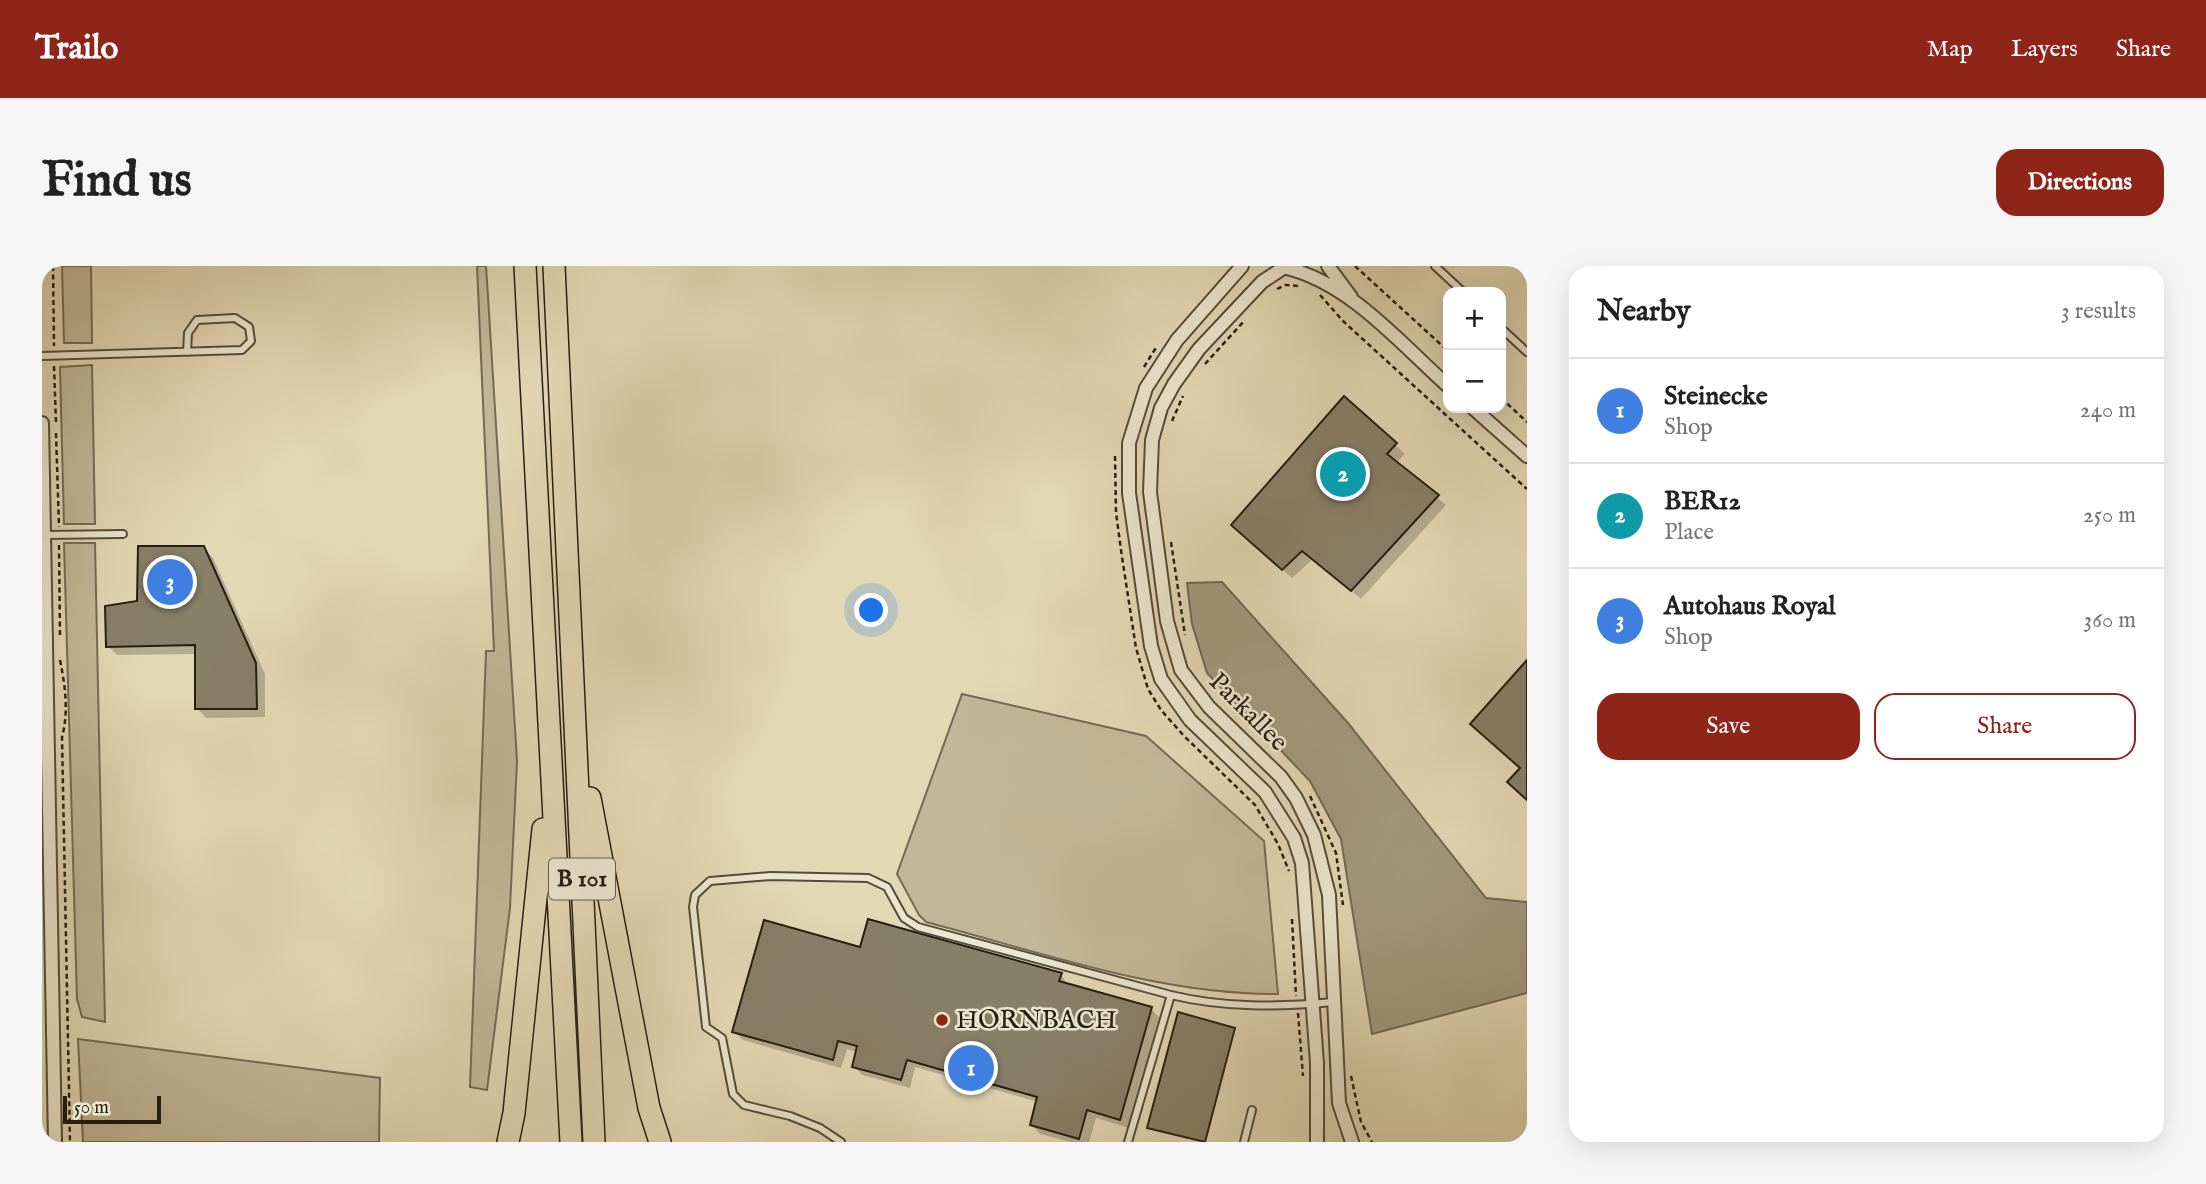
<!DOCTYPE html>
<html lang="en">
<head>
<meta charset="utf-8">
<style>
  body { margin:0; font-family:"IM FELL English",serif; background:#f6f6f6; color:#222 }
  .controls { position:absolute; right:21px; top:21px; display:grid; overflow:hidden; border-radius:14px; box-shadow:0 7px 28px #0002 }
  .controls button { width:63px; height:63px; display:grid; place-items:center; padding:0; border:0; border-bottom:2px solid #e0e0e0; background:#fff; color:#222; font:35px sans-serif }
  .scale { position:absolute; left:21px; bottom:18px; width:98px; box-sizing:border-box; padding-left:7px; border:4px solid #261e14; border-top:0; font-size:19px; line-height:24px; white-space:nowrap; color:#261e14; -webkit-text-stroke:5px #ece6ce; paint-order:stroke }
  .you { position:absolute; left:830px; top:345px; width:24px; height:24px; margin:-18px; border:5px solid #fff; border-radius:50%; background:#1a73e8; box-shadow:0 0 0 10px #1a73e833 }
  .badge { display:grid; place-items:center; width:46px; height:46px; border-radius:50%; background:#8f2418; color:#fff; font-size:23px; font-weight:700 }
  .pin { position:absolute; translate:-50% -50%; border:4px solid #fff; box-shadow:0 2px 7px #0006 }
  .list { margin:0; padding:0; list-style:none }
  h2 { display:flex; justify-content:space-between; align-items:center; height:91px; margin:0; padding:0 28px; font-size:30px }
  h2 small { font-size:23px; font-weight:400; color:#767676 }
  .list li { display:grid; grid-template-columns:46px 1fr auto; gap:21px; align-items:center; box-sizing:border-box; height:105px; padding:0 28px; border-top:2px solid #e0e0e0 }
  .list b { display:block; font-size:26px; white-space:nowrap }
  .list p { margin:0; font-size:23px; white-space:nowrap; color:#767676 }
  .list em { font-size:23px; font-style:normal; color:#767676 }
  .actions { display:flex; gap:14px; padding:21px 28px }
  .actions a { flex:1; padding:16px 0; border:2px solid #8f2418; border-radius:21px; text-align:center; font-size:24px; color:#8f2418 }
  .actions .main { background:#8f2418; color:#fff }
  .map { position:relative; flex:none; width:1485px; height:876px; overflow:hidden; border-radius:21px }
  header { display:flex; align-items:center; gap:42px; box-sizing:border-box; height:98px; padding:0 35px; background:#8f2418; color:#fff }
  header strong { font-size:33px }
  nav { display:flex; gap:38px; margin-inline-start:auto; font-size:24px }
  .intro { display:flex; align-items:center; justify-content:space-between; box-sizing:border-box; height:168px; padding:0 42px }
  h1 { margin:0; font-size:49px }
  .button { padding:18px 32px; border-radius:21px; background:#8f2418; color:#fff; font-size:24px; font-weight:700 }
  main { display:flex; gap:42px; padding:0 42px }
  aside { flex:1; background:#fff; border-radius:21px; box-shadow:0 7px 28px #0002 }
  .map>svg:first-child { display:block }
  .green { fill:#c2b899; stroke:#746b56; stroke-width:2 }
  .water { fill:#a2997e; stroke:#706854; stroke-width:2 }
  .shadow { fill:#0003 }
  .building { fill:#887f67; stroke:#261e14; stroke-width:2 }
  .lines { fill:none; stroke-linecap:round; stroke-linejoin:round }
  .service-casing { stroke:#554c3c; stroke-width:10 }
  .minor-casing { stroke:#554c3c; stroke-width:16 }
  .trunk-casing { stroke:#261e14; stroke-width:24 }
  .path { stroke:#261e14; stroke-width:2.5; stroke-dasharray:5 3.5; stroke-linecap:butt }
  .service { stroke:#ece6ce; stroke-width:6 }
  .minor { stroke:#ece6ce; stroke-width:12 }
  .trunk { stroke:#e2d8b4; stroke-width:21 }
  .poi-dot { fill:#8f2418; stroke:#ece6ce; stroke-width:2.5 }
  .labels { text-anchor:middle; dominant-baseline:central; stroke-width:5; stroke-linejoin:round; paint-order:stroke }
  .shield { fill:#ece6ce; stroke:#615a4c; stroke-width:2 }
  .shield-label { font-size:24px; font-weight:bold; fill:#261e14 }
  .street-label { font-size:26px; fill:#261e14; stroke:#ece6ce }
  .poi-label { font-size:26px; fill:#261e14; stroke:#ece6ce; text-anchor:start }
</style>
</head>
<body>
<header>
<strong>Trailo</strong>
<nav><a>Map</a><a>Layers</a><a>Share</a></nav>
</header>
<div class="intro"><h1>Find us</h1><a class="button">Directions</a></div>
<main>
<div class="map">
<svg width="1485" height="876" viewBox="0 0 1485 876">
  <rect width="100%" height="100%" fill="#e2d8b4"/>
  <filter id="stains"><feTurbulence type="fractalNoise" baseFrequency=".00286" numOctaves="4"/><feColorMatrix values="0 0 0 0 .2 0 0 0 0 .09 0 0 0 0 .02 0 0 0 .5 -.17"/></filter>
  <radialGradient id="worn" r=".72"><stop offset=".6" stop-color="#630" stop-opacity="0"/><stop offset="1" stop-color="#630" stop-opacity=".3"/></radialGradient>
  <path class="green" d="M 20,0 L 49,0 L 50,77 L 22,77 Z
    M 435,0 L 444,0 L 446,31 L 475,495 L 468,642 L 445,824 L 428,821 L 444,385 L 452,385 Z
    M 50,99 L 53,258 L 22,258 L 18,101 Z
    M 22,277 L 53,277 L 63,756 L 40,751 L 35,733 Z
    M 920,428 L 1104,470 L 1222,575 L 1236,728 C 1117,729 999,686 884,656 L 877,649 L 855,608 Z
    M 36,773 L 338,812 L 337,876 L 41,876 Z"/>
  <path class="water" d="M 1180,316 L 1306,457 L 1444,632 L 1485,636 L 1485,727 L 1330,768 L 1299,573 L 1268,515 L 1165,407 L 1150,358 L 1145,317 Z"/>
  <path class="shadow" d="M 1471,0 L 1485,0 L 1485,12 Z
    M 1302,132 L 1363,188 L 1354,197 L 1404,239 L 1319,333 L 1271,293 L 1250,312 L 1200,268 Z
    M 161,282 L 171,292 L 223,408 L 223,451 L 164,452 L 155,442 L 155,388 L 75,389 L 66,380 L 97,337 Z
    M 819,683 L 1019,709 L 1027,720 L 1109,743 L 1118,752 L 1087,862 L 1054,852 L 1047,876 L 1029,876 L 998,868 L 990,859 L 996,836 L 873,801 L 868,822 L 820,809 L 812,800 L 815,786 L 805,783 L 799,802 L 701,774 L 692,765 Z
    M 1193,763 L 1164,876 L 1108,863 Z"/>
  <path class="building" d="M 1302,130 L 1355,177 L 1345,188 L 1397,229 L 1309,325 L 1260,285 L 1240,304 L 1189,259 Z
    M 96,280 L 162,280 L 214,397 L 215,443 L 153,443 L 153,379 L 64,381 L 63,340 L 95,335 Z
    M 1485,394 L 1485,534 L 1465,516 L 1478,502 L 1428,458 Z
    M 826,653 L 1020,707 L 1017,715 L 1110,741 L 1078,854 L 1045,844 L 1037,873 L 988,859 L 995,831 L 865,794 L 859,814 L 810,801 L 815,780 L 796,775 L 791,794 L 690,766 L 722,654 L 818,681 Z
    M 1136,746 L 1193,762 L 1163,876 L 1105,862 Z"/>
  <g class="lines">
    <g class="service-casing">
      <path id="service" d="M 1393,0 L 1421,26
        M 1459,62 L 1485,86
        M 0,90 C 66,88 133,86 200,84 L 209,75 L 207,61 L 193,52 L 155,54 L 146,67 L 145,86
        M 2,269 L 81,268
        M 799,876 L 778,862 L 748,850 L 702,839 L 691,828 L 680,772 L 664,761 L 651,641 L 653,629 L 668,615 L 728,610 L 826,612 L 845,621 L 862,652 L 876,661 L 1129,729 C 1182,742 1237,741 1291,736
        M 1086,876 L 1129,729
        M 1202,876 L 1210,844"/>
    </g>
    <g class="minor-casing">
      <path id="minor" d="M 1200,0 L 1135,74 L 1104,122 L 1087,177 L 1087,227 L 1109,380 L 1119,413 L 1148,454 L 1223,526 L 1252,572 L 1260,597 L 1275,797 L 1275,876
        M 1286,0 L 1309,31
        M 1241,2 L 1220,16 L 1157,83 L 1132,118 L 1119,142 L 1110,174 L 1108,226 L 1125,355 L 1139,404 L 1167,441 L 1239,511 L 1254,532 L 1272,569 L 1287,629 L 1297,837 L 1310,876
        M 1245,2 C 1309,18 1358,77 1406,120
        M 1431,142 L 1485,190
        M 0,157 L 13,876"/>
    </g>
    <g class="trunk-casing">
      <path id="trunk" d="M 483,0 L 529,876
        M 512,0 L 552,876
        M 548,532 L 607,842 L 618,876
        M 466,876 L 472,847 L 501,563"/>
    </g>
    <path class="path" d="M 11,0 L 12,80
      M 1313,0 L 1406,85
      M 1235,23 L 1243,19 L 1256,20
      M 1278,29 L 1302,56 L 1485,223
      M 1163,98 L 1203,54
      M 12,100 L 14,157
      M 1102,101 L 1115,80
      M 1459,132 L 1485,156
      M 1130,155 L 1141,130
      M 14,167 L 17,261
      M 1073,190 L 1074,247 L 1080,291 L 1094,382 L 1106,423 L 1119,444 L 1142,470 L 1213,539 L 1236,578 L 1247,605
      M 1129,276 L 1143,369
      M 17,279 L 18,370
      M 18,394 C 23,419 27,445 20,471 L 28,876
      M 1268,530 L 1294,587 L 1301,639
      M 1250,653 L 1254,730
      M 1256,747 L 1261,810
      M 1309,810 L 1319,856 L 1330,876"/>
    <use href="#service" class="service"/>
    <use href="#minor" class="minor"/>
    <use href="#trunk" class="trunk"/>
  </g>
  <circle class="poi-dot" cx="900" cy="754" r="7"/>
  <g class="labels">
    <rect class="shield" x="507" y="592.5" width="66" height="41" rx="5"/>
    <g class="shield-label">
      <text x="540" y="613">B 101</text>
    </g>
    <g class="street-label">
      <text transform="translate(1206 446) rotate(45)">Parkallee</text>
    </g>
    <g class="poi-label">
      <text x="914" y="754">HORNBACH</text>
    </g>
  </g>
  <rect width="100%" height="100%" filter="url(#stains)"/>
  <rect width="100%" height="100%" fill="url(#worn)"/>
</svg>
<div class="controls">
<button>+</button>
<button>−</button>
</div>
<div class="scale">50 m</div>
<div class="you"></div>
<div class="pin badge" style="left:929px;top:802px;background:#3f7fe0">1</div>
<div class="pin badge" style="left:1301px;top:208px;background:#0f9aa8">2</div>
<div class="pin badge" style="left:128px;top:316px;background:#3f7fe0">3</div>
</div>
<aside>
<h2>Nearby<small>3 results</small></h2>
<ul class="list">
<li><span class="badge" style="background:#3f7fe0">1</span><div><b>Steinecke</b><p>Shop</p></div><em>240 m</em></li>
<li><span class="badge" style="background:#0f9aa8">2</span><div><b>BER12</b><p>Place</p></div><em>250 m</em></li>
<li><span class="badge" style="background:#3f7fe0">3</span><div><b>Autohaus Royal</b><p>Shop</p></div><em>360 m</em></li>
</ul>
<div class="actions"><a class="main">Save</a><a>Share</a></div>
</aside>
</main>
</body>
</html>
